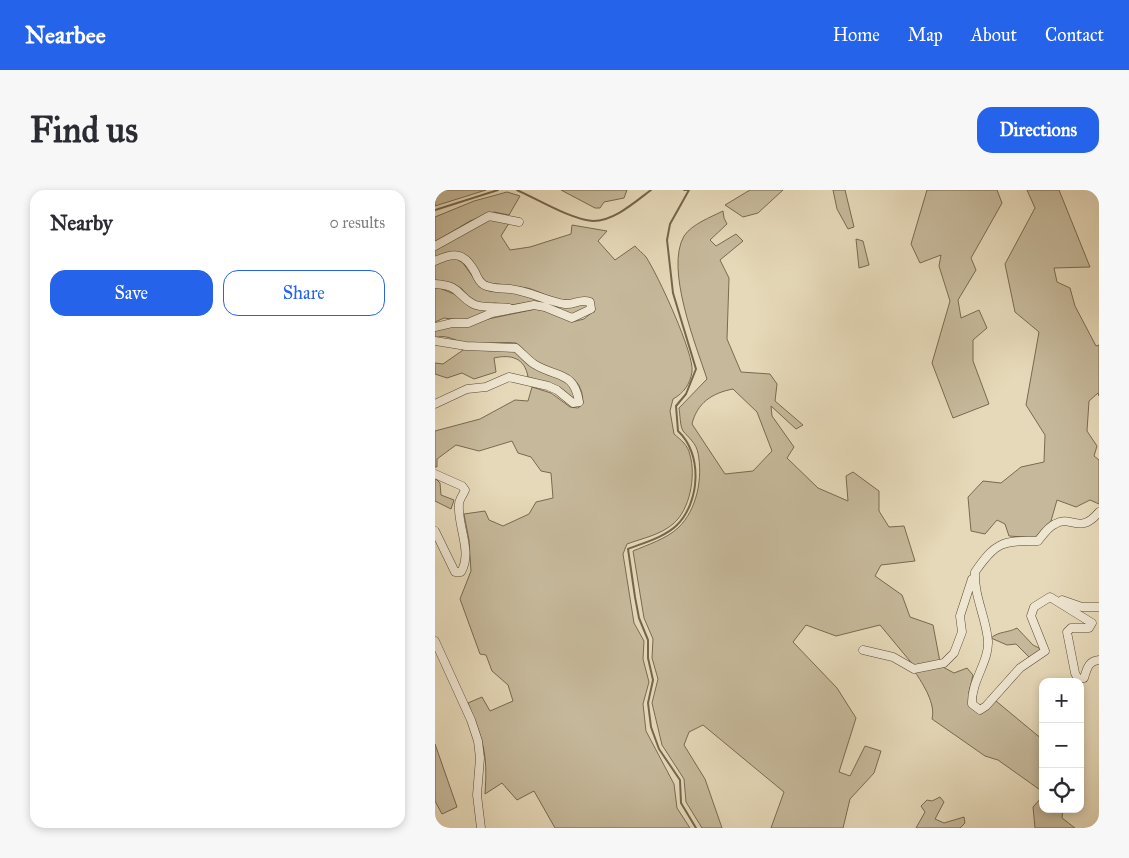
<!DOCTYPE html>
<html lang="en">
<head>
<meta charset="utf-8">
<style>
  body { margin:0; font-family:"IM FELL Great Primer",serif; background:#f7f7f7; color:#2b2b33 }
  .controls { position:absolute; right:15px; bottom:15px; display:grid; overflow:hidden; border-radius:10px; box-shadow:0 2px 8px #0003 }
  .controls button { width:45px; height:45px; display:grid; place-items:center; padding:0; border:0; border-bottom:1px solid #e1e1e2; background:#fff; color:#2b2b33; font:25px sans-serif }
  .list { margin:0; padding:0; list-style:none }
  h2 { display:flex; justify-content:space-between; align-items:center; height:65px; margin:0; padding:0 20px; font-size:21px }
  h2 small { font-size:16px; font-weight:400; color:#7c7c81 }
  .actions { display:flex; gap:10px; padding:15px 20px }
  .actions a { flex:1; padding:11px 0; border:1px solid #2563eb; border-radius:15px; text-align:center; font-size:18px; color:#2563eb }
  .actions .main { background:#2563eb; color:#fff }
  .icon { flex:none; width:28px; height:28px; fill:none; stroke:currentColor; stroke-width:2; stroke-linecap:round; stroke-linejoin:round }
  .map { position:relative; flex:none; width:664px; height:638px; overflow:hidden; border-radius:15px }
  header { display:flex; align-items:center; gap:30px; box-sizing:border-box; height:70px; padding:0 25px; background:#2563eb; color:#fff }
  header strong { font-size:24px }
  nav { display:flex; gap:28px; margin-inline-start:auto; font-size:18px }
  .intro { display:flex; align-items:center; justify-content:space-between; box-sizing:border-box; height:120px; padding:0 30px }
  h1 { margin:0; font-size:35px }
  .button { padding:12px 22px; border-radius:15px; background:#2563eb; color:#fff; font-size:18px; font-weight:700 }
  main { display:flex; gap:30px; padding:0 30px }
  aside { flex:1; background:#fff; border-radius:15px; box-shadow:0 2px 8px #0003 }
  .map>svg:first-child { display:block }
  .green { fill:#c6b99b; stroke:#786a50; fill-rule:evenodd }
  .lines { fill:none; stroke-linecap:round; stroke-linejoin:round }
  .stream { stroke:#74664d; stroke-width:2 }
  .minor-casing { stroke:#584a33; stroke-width:9 }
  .minor { stroke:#efe6d2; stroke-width:8 }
</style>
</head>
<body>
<header>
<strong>Nearbee</strong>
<nav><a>Home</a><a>Map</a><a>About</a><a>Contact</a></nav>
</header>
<div class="intro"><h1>Find us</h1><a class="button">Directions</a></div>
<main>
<aside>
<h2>Nearby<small>0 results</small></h2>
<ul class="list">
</ul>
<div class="actions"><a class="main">Save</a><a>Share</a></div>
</aside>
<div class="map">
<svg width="664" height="638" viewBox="0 0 664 638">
  <rect width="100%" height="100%" fill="#e6d9b9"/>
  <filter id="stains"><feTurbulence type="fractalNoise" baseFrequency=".004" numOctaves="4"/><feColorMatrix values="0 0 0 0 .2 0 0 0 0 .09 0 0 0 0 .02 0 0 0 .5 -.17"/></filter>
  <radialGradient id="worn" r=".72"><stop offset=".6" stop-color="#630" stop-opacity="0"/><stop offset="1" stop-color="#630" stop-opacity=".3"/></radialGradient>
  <path class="green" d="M 0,0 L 51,0 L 0,16 Z
    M 126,0 L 192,0 L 189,8 L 169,12 L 165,18 L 160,18 Z
    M 315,0 L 348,0 L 323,23 L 308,27 L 290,15 Z
    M 398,0 L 410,0 L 419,37 L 413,39 L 402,19 Z
    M 492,0 L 562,0 L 567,13 L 536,68 L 541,80 L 523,110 L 526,128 L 544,120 L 552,138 L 538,150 L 538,171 L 554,214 L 518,228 L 497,173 L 515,111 L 504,76 L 506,65 L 485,73 L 476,54 Z
    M 592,0 L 624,0 L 655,77 L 619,78 L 622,92 L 635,98 L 640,116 L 661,156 L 664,155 L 664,206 L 663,203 L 654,211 L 652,241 L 662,256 L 659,266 L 664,270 L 664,314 L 655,310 L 641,317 L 622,310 L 616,331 L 601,348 L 574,346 L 570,334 L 562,330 L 550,344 L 536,341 L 533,307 L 548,291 L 566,293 L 586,277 L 609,272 L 610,245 L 591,215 L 604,142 L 580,122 L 570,74 L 600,18 Z
    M 72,2 L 85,6 L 74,25 L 59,22 L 35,31 L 0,52 L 0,27 L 39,11 Z
    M 288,21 L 289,28 L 292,34 L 275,50 L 281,56 L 301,44 L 308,51 L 285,70 L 294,88 L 292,149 L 306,182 L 335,184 L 342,194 L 340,211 L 368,235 L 361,239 L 336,216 L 337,226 L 359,257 L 352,268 L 383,298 L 413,311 L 411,286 L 418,282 L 444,301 L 444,321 L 454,337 L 469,336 L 480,371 L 446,375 L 440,386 L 467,405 L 475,427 L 498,435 L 505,472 L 479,476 L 445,435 L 401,446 L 371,435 L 358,452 L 402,498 L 421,528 L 404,582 L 415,586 L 430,556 L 446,561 L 439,583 L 415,609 L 408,638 L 336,638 L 349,602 L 268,535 L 254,542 L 249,555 L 270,589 L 287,638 L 267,638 L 251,612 L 249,589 L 227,555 L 217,513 L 223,489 L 217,468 L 218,449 L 209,428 L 198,361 C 212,355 231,349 243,338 C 262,320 268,288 263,263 C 261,253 254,248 248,241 C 245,236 245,224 244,218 L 272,189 C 261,155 230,79 249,46 C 257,34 276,27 288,21 ZM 298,199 L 322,222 L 337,261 L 318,281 L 290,284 L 257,234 C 262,213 277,203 298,199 Z
    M 56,28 L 74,33 L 66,46 L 75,60 L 95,57 L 136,44 L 137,35 L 172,41 L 163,51 L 180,70 L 200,56 C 203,60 208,63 211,67 C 222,83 260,165 257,182 C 255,194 249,203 238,209 L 235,221 L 239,244 C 246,250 253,255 255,265 C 261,286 255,320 238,334 C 225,345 208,348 192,354 L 188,364 L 199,433 L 209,451 L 208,469 L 214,492 L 208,514 L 211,541 L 239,594 L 242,618 L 255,638 L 120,638 L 99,601 L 82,610 L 67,593 L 50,604 C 53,562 48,551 33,513 L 47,507 L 55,521 L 78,511 L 73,495 L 57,481 L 51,465 L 45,464 L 25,409 L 36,381 L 34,350 L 29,324 L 50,321 L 54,330 L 68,336 L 94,324 L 101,312 L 118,308 L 116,283 L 106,281 L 96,267 L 83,263 L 77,251 L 44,261 L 21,255 L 2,269 L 2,277 L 0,277 L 0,241 L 45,229 L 80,210 L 93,211 L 97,197 L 116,203 L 135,217 L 143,218 L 148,214 C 148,180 122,185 100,172 C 93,168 87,158 81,153 C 62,151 46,156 26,152 C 17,149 9,144 0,148 L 0,140 L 101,119 L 109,119 L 137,132 L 149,129 L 160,120 L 158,110 C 145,105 141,112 129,110 C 116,109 108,103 96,99 C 85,95 70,99 58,95 C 33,86 35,48 0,69 L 0,60 Z
    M 421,49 L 428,51 L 434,75 L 424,78 Z
    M 17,66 L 28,73 L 40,90 L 103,108 L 149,113 L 153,117 L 138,126 L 83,116 L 60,113 L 48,116 L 38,111 L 26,98 L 17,93 L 0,92 L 0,75 Z
    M 2,97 L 24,106 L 40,119 L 58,121 L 32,131 L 9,128 L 0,132 L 0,98 Z
    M 31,158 L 80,159 L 135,192 L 142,207 L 139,210 L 120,195 L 93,187 C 90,168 76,164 59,168 L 61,182 L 39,189 L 27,183 L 12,188 L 0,184 L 0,173 L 8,174 Z
    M 0,288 L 5,293 L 6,305 L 19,310 L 16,319 L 0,311 Z
    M 582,438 L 598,455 L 608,460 L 596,469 L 581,454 L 572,455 L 556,448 C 564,441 573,443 582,438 Z
    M 508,477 L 519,483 L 532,478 L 538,485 L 534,502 L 535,513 L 550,520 L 561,511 L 608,550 L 608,602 L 563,570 L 550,566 L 497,529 C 501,514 488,494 480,482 Z
    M 0,554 L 22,617 L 7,624 L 0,611 Z
    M 608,606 L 608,619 L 628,619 L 627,628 L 640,638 L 600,638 L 598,617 Z
    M 505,607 L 509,612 L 500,629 L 509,633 L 529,627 L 530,633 L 525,638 L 481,638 L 490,622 L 486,616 L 492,610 L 497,611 Z"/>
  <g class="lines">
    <path class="stream" d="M 82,0 C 102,9 137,30 158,31 C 179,31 200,12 216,0
      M 249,0 L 254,0 L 235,34 L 232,50 L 238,103 L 261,179 L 251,204 L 241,216 L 243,241 C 268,264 265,312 242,335 C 230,347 208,353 193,359 L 200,407 L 204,428 L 213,450 L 213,468 L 218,490 L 213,513 L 216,537 L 224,559 L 245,590 L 246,613 L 261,638
      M 0,20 L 63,0"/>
    <g class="minor-casing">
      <path id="minor" d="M 0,56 L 54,26 L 84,32
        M 0,71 C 19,62 29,62 40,82 C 42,87 44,92 49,95 C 57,99 66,98 75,99 C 94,101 111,111 130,114 C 140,115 145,108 155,112 L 156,119 L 137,128 L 110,117 L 99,115 L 57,123 L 33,133 L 17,133 L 0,137
        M 0,94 C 27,96 20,104 38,114 C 48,119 63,116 74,118
        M 0,151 L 31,156 L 81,158 C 87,163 93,170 99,174 C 121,188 139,180 144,212 L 138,213 L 122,200 L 113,196 L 74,187 L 51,197 L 32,199 L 0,214
        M 0,284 L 27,296 L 30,300 C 28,305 24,310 24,314 C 22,336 38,362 26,382 L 20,382 L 0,341
        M 664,322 C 644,346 636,324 620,334 C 613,337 607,346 603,351 C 567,350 560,353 540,382 C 539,407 551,427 553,451 C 554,472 536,491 537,514 L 545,520 L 551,516 L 585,478 L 610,461 L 596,426 L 599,417 L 615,407 L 657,433 L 654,438 L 636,438 L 632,442 L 640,483 L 643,489 L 649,488 C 652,479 653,471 664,470
        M 627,410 L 647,417 L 664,417
        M 0,451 L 36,530 L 43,551 L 45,568 L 42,605 L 46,638
        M 428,460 L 458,467 L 479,479 L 509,473 L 519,463 L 527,442 L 525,426 L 537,389"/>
    </g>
    <use href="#minor" class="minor"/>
  </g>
  <rect width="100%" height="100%" filter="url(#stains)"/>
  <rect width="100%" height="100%" fill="url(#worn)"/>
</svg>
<div class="controls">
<button>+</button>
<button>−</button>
<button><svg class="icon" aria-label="locate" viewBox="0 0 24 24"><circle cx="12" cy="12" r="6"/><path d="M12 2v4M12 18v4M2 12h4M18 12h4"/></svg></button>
</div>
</div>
</main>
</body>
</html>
